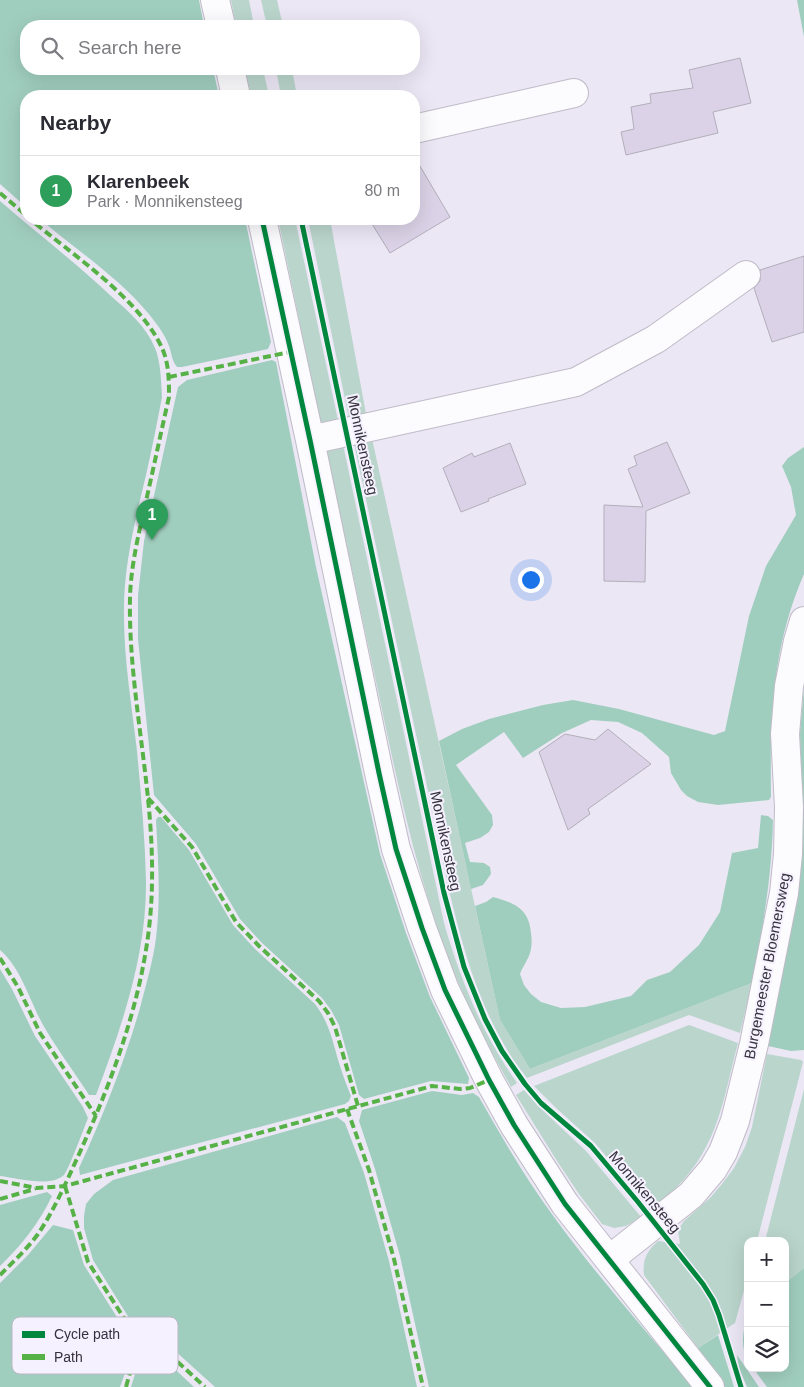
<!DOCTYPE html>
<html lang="en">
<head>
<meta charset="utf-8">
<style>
  body { margin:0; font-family:Helvetica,sans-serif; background:#f7f7f7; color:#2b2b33 }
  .controls { position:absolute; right:15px; bottom:15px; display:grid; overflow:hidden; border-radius:10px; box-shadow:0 5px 20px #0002 }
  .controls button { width:45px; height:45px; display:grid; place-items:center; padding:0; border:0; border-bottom:1px solid #e1e1e2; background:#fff; color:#2b2b33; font:25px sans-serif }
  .you { position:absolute; left:530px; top:579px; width:18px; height:18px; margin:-12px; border:4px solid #fff; border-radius:50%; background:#1a73e8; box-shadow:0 0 0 8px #1a73e833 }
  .badge { display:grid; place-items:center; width:32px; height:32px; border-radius:50%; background:#75717d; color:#fff; font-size:16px; font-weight:700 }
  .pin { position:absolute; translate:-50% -41px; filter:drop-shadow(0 1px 2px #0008) }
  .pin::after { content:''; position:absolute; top:26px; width:18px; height:15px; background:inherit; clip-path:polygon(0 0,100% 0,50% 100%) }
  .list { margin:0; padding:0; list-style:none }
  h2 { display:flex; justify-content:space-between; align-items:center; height:65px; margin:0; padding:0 20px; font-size:21px }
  h2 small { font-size:16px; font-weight:400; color:#7c7c81 }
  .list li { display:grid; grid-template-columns:32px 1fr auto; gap:15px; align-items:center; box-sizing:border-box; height:70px; padding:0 20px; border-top:1px solid #e1e1e2 }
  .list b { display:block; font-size:19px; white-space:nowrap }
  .list p { margin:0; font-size:16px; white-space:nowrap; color:#7c7c81 }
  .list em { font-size:16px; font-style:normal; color:#7c7c81 }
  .icon { flex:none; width:28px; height:28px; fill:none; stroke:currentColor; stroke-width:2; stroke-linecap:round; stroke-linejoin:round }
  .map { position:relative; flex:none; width:804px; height:1387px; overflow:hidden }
  .search { position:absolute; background:#fff; box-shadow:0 5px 20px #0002; left:20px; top:20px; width:400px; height:55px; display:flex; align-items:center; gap:12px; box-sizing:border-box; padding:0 18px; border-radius:20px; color:#7c7c81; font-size:19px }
  .panel { position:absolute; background:#fff; box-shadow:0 5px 20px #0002; left:20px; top:90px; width:400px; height:135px; border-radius:20px }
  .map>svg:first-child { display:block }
  .green { fill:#bad5cc }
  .forest { fill:#a0cebe }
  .building { fill:#dbd2e7; stroke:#b2aeba }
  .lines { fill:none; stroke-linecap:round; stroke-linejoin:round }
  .minor-casing { stroke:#bfbbc7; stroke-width:30 }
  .minor { stroke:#fcfbfe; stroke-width:28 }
  .quiet { stroke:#56b246; stroke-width:4; stroke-dasharray:8 4; stroke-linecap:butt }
  .cycleway-casing { stroke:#f6f1fe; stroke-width:8 }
  .cycleway { stroke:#00873e; stroke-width:5 }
  .labels { text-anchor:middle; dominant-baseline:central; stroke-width:4; stroke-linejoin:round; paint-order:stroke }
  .street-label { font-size:15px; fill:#35313d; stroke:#f6f1fe }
  .key { fill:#f6f1fe; stroke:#bcb7c4; stroke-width:1 }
  .key-label { font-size:14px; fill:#35313d }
</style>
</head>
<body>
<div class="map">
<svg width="804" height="1387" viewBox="0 0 804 1387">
  <rect width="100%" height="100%" fill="#ece7f5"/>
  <path class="green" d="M 231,0 L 249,0 L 254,26 L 236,26 Z
    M 261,0 L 277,0 L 283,26 L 267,26 Z
    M 245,69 L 263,69 L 269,96 L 251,96 Z
    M 276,69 L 292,69 L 297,96 L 281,96 Z
    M 278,219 L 295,219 L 339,425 L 322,429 Z
    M 308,219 L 330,219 L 367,419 L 350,423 Z
    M 371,434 L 500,1020 L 530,1069 L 752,983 L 740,1033 L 689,1015 L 527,1078 C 485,1026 465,958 450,894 L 353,438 Z
    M 342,440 L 444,923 C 461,981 482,1034 517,1083 L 511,1087 C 492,1053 473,1018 458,982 C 419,889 399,790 378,691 C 360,609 343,526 325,444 Z
    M 689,1025 L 738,1043 C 723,1099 719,1145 675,1189 C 665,1199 658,1207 643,1200 L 595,1143 L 555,1107 L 534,1086 Z
    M 767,1054 L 801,1060 L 803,1062 L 757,1241 L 748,1241 L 748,1276 L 735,1323 L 698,1348 L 644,1275 C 642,1260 647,1251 658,1241 L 680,1244 L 678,1230 L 684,1221 L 710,1198 L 722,1184 L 734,1168 L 745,1147 L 752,1127 Z
    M 804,1089 L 804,1268 L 785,1283 L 785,1241 L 765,1241 Z
    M 524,1090 L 537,1105 L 586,1151 L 641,1217 L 626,1226 L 614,1228 L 602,1224 L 579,1194 L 557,1161 L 516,1095 Z"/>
  <path class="forest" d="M 0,0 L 199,0 L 204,26 L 26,26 L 26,69 L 213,69 L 219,96 L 26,96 L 26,207 L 0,184 Z
    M 797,0 L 804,0 L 804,37 Z
    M 0,201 C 37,233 76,263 111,296 C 128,311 146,326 155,348 C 161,362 161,382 162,397 C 157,423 152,449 146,475 C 135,521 123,568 124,616 C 124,661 132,707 137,751 C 141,794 145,837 146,880 C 147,954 122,1026 96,1095 L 89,1095 C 75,1073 59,1052 46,1030 C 30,1004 23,970 0,950 Z
    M 40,219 L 245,219 L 271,342 L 268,349 L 182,367 L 177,367 C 171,359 172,354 169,346 C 165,334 156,323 148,313 C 118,277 75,249 40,219 Z
    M 272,360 L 276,362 L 316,567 L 380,854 L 406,933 L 430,997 L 469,1078 L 468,1084 L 431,1081 L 364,1099 L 359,1095 L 339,1025 L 331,1010 L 322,998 L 261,942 L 240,919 L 196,844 L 154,795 L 138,639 L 138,595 L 144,541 L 178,387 L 187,380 Z
    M 804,447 L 804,574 C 772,647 770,719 771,797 L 769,800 L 718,805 L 698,802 L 687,796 L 681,790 L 671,773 L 669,757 L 642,733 L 618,722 L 591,720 L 562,733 L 523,758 L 504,732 L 456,765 L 492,815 L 493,825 L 489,832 L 480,838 L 465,843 L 470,862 L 484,863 L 490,867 L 491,874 L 483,885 L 471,889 L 439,741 L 462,729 L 489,719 L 543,705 L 573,700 L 619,709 L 714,735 L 725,731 L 749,616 L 766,566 L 796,515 L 791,487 L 782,466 L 788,458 Z
    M 804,688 L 804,1050 L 791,1051 L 768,1046 L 798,894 L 802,855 L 800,732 Z
    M 761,815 L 768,816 L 773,820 C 772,875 763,928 752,983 L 530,1069 L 500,1020 L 475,906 L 486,902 L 493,897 C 515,903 529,909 531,933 C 532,939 532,947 530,953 C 528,960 523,966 520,974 L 524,985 L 531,994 L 541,1002 L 561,1008 L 585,1007 L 631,996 L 647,980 L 670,972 L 699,945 L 720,912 L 732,853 L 758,848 Z
    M 158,817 L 161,817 L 189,850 L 233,925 L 255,949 L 315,1004 C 330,1023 333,1044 340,1066 C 343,1076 347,1086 351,1096 L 349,1101 L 345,1104 L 80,1175 L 79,1168 C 103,1116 124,1063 140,1008 C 146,985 153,961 156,938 C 161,899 158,859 156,820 Z
    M 0,969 L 12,989 L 35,1036 L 83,1107 L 88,1118 C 84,1128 69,1169 64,1175 C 50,1188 17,1178 0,1176 Z
    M 432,1091 L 462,1095 L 473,1093 L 479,1097 C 502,1138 526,1179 554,1217 C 597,1276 646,1331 693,1387 L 429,1387 L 400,1256 L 375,1169 L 359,1121 L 362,1110 Z
    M 337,1117 L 345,1123 L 364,1173 L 389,1261 L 417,1387 L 215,1387 L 173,1349 L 134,1326 L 93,1260 L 84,1228 L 84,1216 L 86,1204 L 94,1194 L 113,1180 Z
    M 47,1192 L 52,1196 C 39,1223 22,1245 0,1266 L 0,1205 Z
    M 53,1225 L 73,1230 L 84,1265 L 127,1333 C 132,1353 127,1369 120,1387 L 0,1387 L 0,1283 L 28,1255 Z
    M 804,1268 L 804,1387 L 767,1387 L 753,1368 L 785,1368 L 785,1283 Z
    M 748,1312 L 748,1360 C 739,1344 744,1329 748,1312 Z
    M 718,1335 L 734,1387 L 725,1387 L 698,1348 Z
    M 146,1353 L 154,1353 L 164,1359 L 194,1387 L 131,1387 L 140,1358 Z
    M 737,1355 L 759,1387 L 747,1387 L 739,1368 Z"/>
  <path class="building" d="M 740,58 L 751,103 L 713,112 L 718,133 L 626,155 L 621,132 L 634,129 L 631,107 L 651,103 L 650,94 L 693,88 L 689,70 Z
    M 414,156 L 450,217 L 390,253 L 369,219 L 414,219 Z
    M 804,256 L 804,332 L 772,342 L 754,288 L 760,281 L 760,270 Z
    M 667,442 L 690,493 L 646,511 L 645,582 L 604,581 L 604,505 L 643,507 L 628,469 L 637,465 L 634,456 Z
    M 510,443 L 526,484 L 488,499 L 489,501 L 461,512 L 443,468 L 472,453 L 474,457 Z
    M 608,729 L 651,764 L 588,809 L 590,814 L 568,830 L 539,752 L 565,734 L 595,740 Z"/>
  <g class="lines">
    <g class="minor-casing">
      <path id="minor" d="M 215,0 L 221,26
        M 230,69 L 236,96
        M 414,129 L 574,93
        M 262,219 L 310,440 L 379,773 L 396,849 L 422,928 L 445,990 L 489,1080 L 514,1125 L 565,1204 L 710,1387
        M 310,440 L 576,382 L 656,339 L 746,275
        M 610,1259 L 691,1195 L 713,1169 L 723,1152 L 735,1121 L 754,1044 L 784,893 L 788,854 L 789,807 L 785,734 L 789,686 L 798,641 L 804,621"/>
    </g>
    <use href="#minor" class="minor"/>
    <path class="quiet" d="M 0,193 L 26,215
      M 169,377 L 290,352
      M 148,798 L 192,847 L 236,922 L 259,946 L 319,1001 L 328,1013 L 335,1027 L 358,1106
      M 0,958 L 18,987 L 40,1033 L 96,1116
      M 347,1109 L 369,1170 L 394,1259 L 423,1387
      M 0,1181 L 37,1188 L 65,1186 L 432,1086 L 460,1089 L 470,1088 L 489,1080
      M 65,1186 L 88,1262 L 131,1329 L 168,1353 L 205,1387
      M 0,1199 L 35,1189
      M 0,1275 C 13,1262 27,1249 38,1234 C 55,1209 67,1180 80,1152 C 118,1067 151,976 152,882 C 154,786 128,692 130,597 C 131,565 139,532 146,501 C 154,466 161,432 169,397 C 169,381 169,363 162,348 C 140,299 70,253 30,219
      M 126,1387 L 134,1358 L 145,1339"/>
    <g class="cycleway-casing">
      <path id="cycleway" d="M 262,219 L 310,440 L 379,773 L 396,849 L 422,928 L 445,990 L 489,1080 L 514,1125 L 565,1204 L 710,1387
        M 301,219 L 444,893 L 464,967 L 485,1019 L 502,1051 L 525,1084 L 541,1103 L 591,1146 L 638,1202 L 703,1284 L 713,1300 L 719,1315 L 741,1387"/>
    </g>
    <use href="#cycleway" class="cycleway"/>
  </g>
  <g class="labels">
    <g class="street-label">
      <text transform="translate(363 445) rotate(78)">Monnikensteeg</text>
      <text transform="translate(446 841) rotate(78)">Monnikensteeg</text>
      <text transform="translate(767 966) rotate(-79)">Burgemeester Bloemersweg</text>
      <text transform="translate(645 1192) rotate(50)">Monnikensteeg</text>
    </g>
  </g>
  <rect x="12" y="1317" width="166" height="57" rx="8" class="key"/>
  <rect x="22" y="1331" width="23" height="7" fill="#00873e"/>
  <rect x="22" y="1354" width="23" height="6" fill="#56b246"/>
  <g class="key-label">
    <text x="54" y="1339">Cycle path</text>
    <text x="54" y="1362">Path</text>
  </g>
</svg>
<div class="controls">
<button>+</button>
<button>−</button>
<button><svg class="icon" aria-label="layers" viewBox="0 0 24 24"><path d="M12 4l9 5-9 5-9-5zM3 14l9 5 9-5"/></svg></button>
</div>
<div class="you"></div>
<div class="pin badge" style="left:152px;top:540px;background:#2e9e5b">1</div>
<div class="search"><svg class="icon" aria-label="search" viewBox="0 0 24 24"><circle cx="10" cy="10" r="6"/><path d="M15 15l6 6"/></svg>Search here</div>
<section class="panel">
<h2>Nearby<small></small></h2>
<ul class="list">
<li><span class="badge" style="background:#2e9e5b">1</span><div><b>Klarenbeek</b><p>Park · Monnikensteeg</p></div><em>80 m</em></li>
</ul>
</section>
</div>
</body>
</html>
